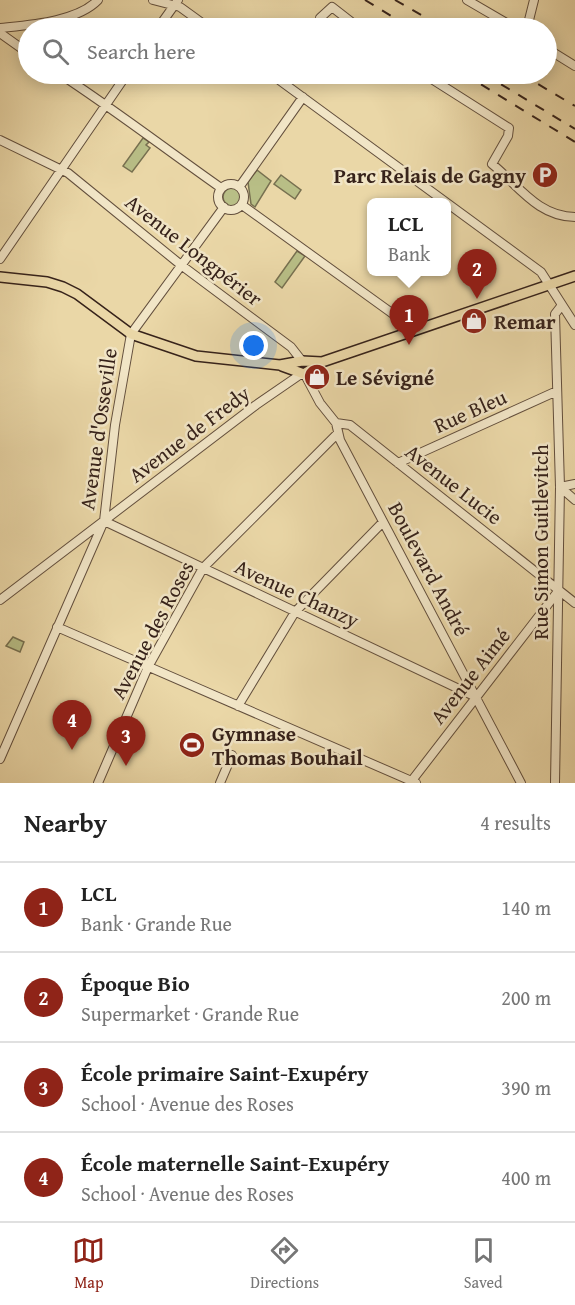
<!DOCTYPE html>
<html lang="en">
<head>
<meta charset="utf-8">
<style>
  body { margin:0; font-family:"Gentium Book Plus",serif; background:#f6f6f6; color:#222 }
  .you { position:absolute; left:254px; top:346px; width:21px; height:21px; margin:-15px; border:4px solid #fff; border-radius:50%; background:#1a73e8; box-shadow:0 0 0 9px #1a73e833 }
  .badge { display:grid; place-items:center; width:39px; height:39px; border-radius:50%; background:#8f2418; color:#fff; font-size:20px; font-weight:700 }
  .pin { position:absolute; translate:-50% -50px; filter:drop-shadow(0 2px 3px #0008) }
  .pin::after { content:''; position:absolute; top:32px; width:21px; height:18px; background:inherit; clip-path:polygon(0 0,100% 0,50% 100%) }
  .popup { position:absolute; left:367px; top:198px; width:84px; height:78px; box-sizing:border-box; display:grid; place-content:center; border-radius:9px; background:#fff; filter:drop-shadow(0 2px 4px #0005); font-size:20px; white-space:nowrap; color:#767676 }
  .popup b { font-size:22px; color:#222 }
  .popup::after { content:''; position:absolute; left:50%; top:100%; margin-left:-12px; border:12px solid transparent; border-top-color:#fff }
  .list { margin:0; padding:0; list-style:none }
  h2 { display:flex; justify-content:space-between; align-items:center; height:78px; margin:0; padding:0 24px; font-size:26px }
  h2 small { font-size:20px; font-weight:400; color:#767676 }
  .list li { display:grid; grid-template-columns:39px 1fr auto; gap:18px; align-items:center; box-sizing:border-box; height:90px; padding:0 24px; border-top:2px solid #e0e0e0 }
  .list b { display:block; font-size:22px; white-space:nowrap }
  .list p { margin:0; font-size:20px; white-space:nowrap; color:#767676 }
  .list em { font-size:20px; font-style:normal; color:#767676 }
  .icon { flex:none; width:33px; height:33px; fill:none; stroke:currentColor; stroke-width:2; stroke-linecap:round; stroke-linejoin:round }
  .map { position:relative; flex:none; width:575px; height:783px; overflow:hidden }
  .search { position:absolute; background:#fff; box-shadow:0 3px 15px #0003; left:18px; right:18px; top:18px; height:66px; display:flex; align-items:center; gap:15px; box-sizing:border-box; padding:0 21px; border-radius:33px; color:#767676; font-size:22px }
  .sheet { height:438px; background:#fff }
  nav { display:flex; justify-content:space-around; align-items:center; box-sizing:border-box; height:84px; border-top:2px solid #e0e0e0; background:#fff; font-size:16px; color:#767676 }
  nav a { display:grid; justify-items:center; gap:3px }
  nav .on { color:#8f2418 }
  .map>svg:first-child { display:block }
  .green { fill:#b8be86; stroke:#777050; stroke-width:1.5 }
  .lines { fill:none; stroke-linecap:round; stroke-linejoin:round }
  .minor-casing { stroke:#634f3d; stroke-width:10 }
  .major-casing { stroke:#36221a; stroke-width:12 }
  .minor { stroke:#f1e5c6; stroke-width:8 }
  .major { stroke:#ead7a7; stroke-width:9 }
  .rail { stroke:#36221a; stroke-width:2; stroke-dasharray:10 10; stroke-linecap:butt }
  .labels { text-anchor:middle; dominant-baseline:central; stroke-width:5; stroke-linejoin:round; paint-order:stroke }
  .poi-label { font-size:21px; font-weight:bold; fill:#36221a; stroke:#f1e5c6; text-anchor:start }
  .street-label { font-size:21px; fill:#36221a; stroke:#f1e5c6 }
</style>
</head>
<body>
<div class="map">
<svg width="575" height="783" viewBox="0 0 575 783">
  <rect width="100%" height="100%" fill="#ead7a7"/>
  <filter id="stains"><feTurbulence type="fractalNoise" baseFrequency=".00333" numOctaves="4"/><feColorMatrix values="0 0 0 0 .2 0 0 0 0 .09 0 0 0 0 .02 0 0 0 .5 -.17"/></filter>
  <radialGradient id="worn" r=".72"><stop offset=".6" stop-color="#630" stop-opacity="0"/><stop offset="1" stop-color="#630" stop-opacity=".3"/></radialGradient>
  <path class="green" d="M 143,138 L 149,142 L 146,145 L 150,148 L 132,172 L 123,166 Z
    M 257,170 L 271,181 L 255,207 L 251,204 L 248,182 Z
    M 281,175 L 301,190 L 295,199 L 274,184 Z
    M223 197a9 9 0 1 1 18 0a9 9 0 1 1-18 0Z
    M 297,251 L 305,256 L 282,288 L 275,282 Z
    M 13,637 L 24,642 L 20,652 L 6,646 Z"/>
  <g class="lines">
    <g class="minor-casing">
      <path id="minor" d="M 153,0 L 180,7 L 209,28
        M 467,0 L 515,28
        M 320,18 L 332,7 L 359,28
        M 0,28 C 28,25 77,22 98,0
        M 158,28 L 178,0
        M 527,28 L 534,0
        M 0,33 L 28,53
        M 546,48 L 575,66
        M 60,74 C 115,110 167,150 221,188
        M 271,74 L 541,272 L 575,325
        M 424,74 L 509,128 L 508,136 L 492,164 C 518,185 538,217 575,217
        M 0,140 L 68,173 L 181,265 L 291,347 L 302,361
        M218 197a13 13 0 1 1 26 0a13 13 0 1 1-26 0Z
        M 240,186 L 303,97
        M 242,205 L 400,319 L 404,323 L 406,334
        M 0,259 L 127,74
        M 304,373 L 320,403 L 336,423 L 340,440 L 521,783
        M 336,423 L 350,425 L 575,603
        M 398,463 L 557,391
        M 560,487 L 575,500
        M 560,487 L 575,484
        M 104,521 L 476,697
        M 0,600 L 256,405 L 301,374
        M 57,627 L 416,783
        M 238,706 L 295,612 L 383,522
        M 0,759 L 104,521 L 115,425 L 131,334 L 224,207
        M 98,783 L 148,667 L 203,568 L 337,434
        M 220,783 L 232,755
        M 410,783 L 559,590
        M 555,783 L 560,487 L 555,314 L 562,305"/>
    </g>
    <g class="major-casing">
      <path id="major" d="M 0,277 L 47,282 L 63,287 L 77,294 L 131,334 L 196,356 L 280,365 L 302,361 L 322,362
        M 282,366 L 304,374 L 322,362 L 575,276"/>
    </g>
    <use href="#minor" class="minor"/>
    <use href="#major" class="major"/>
    <path class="rail" d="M 365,0 L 411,28
      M 395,0 L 444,28
      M 464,74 L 575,142
      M 484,74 L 575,129
      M 521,74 L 575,106"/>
  </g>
  <defs>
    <g id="parking-disc" transform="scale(1.35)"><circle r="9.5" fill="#8f2418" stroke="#f1e5c6"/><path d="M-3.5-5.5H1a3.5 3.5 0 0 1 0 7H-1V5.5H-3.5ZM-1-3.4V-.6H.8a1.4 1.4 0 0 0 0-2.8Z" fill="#fff"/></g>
    <g id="shop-disc" transform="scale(1.35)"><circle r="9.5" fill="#8f2418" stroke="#f1e5c6"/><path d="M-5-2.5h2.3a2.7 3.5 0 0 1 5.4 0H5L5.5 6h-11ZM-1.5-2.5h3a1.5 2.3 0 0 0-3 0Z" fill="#fff"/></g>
    <g id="stadium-disc" transform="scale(1.35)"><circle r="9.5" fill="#8f2418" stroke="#f1e5c6"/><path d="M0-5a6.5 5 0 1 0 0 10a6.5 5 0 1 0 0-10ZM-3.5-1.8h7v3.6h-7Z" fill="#fff"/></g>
  </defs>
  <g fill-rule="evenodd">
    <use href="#parking-disc" x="545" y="175"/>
    <use href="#shop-disc" x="474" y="321"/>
    <use href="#shop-disc" x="317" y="377"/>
    <use href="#stadium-disc" x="192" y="745"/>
  </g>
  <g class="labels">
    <g class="poi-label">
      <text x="526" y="175" text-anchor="end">Parc Relais de Gagny</text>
      <text x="494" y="321">Remar</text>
      <text x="336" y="377">Le Sévigné</text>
      <text x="212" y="733">Gymnase<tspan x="212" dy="24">Thomas Bouhail</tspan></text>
    </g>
    <g class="street-label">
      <text transform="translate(194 250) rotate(38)">Avenue Longpérier</text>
      <text transform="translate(470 411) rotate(-24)">Rue Bleu</text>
      <text transform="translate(98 429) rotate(-82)">Avenue d'Osseville</text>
      <text transform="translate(189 434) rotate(-37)">Avenue de Fredy</text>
      <text transform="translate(454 484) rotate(38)">Avenue Lucie</text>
      <text transform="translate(540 542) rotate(-90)">Rue Simon Guitlevitch</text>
      <text transform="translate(429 569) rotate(62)">Boulevard André</text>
      <text transform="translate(297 593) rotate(25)">Avenue Chanzy</text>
      <text transform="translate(152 630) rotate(-62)">Avenue des Roses</text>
      <text transform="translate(470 676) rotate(-52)">Avenue Aimé</text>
    </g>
  </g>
  <rect width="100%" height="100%" filter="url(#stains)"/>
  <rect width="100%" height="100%" fill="url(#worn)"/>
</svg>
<div class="you"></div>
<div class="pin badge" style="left:409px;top:345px">1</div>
<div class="popup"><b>LCL</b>Bank</div>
<div class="pin badge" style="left:477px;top:299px">2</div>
<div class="pin badge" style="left:126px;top:766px">3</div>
<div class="pin badge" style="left:72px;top:750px">4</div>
<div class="search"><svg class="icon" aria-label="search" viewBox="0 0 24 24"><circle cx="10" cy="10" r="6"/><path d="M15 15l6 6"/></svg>Search here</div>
</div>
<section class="sheet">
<h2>Nearby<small>4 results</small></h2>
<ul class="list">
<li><span class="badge">1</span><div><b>LCL</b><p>Bank · Grande Rue</p></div><em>140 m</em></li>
<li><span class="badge">2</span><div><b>Époque Bio</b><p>Supermarket · Grande Rue</p></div><em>200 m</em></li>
<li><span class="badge">3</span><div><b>École primaire Saint-Exupéry</b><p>School · Avenue des Roses</p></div><em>390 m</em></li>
<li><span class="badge">4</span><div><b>École maternelle Saint-Exupéry</b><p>School · Avenue des Roses</p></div><em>400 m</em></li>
</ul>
</section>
<nav>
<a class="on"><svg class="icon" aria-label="map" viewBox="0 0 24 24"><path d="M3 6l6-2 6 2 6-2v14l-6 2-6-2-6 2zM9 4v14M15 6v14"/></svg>Map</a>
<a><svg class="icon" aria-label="directions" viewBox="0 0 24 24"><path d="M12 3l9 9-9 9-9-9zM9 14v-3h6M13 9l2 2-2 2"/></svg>Directions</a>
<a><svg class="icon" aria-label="saved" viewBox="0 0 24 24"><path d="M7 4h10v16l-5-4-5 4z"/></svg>Saved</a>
</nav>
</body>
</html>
